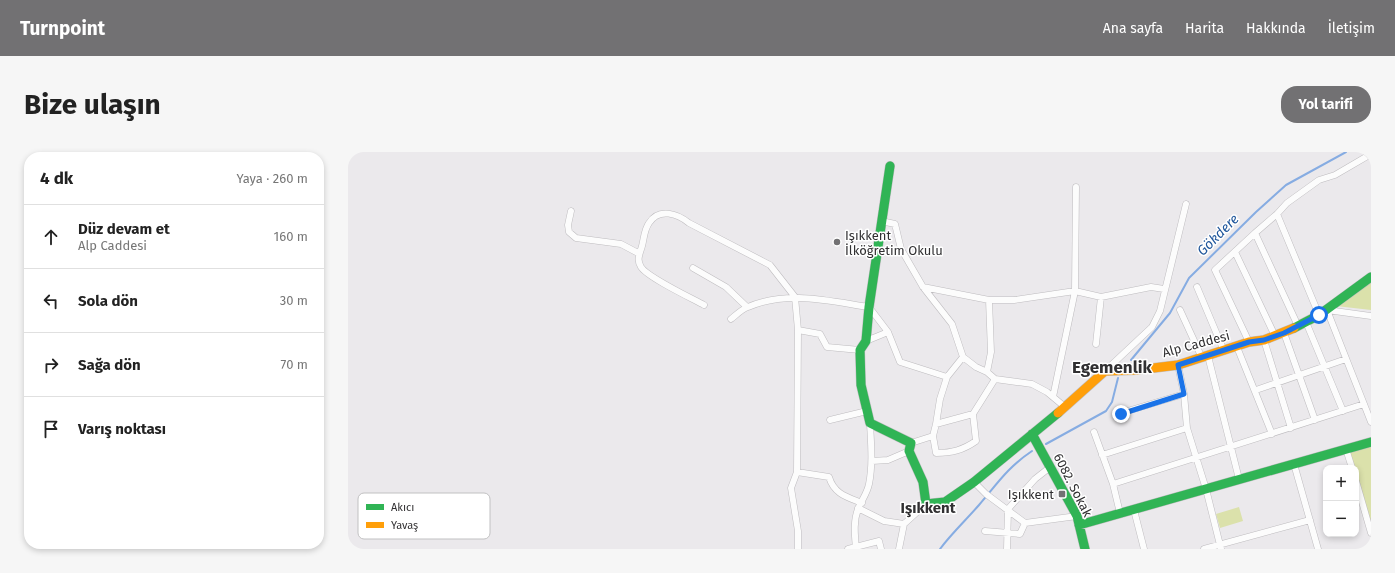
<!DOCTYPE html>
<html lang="tr">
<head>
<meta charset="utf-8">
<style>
  body { margin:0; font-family:"Fira Sans",sans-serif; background:#f6f6f6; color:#222 }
  .controls { position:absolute; right:12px; bottom:12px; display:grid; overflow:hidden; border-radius:8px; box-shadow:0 2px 6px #0003 }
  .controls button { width:36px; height:36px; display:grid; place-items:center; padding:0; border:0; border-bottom:1px solid #e0e0e0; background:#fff; color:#222; font:20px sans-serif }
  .stop { position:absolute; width:12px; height:12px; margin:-9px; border:3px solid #1a73e8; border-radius:50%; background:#fff }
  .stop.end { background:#1a73e8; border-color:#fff; box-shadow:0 1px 4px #0008 }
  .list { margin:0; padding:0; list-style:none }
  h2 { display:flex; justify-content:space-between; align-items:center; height:52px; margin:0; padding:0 16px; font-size:17px }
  h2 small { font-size:13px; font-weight:400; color:#767676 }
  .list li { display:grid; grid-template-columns:26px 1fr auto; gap:12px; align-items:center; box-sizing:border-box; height:64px; padding:0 16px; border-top:1px solid #e0e0e0 }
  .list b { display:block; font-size:15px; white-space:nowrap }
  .list p { margin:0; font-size:13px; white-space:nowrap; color:#767676 }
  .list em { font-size:13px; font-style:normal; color:#767676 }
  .icon { flex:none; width:22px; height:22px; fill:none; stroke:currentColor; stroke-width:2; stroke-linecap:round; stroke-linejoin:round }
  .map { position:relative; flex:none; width:1023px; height:397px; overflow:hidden; border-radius:16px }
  header { display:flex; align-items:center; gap:24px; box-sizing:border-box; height:56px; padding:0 20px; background:#727173; color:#fff }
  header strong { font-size:19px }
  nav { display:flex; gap:22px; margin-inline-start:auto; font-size:14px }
  .intro { display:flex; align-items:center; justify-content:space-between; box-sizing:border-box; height:96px; padding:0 24px }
  h1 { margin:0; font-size:28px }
  .button { padding:10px 18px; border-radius:16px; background:#727173; color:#fff; font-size:14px; font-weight:700 }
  main { display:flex; gap:24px; padding:0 24px }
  aside { flex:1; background:#fff; border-radius:16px; box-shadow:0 2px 6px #0003 }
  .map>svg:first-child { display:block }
  .green { fill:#dbe1ab }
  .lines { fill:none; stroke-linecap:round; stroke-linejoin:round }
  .stream { stroke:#86ace2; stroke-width:2 }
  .street-casing { stroke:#bebcbf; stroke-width:7 }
  .fast-casing { stroke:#bebcbf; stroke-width:10 }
  .slow-casing { stroke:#bebcbf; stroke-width:10 }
  .street { stroke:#fcfcfc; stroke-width:6 }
  .fast { stroke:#30b455; stroke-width:9 }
  .slow { stroke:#ff9f0a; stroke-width:9 }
  .route { stroke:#1a73e8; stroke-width:5 }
  .poi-dot { fill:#727173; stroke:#fff; stroke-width:1.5 }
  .labels { text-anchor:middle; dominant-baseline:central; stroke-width:3; stroke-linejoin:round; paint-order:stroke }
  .poi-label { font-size:13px; fill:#313032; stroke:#fff; text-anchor:start }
  .street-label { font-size:13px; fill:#313032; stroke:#fff }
  .water-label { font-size:14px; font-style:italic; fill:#1f569b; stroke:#fff }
  .quarter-label { font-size:15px; font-weight:bold; fill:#313032; stroke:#fff }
  .district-label { font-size:17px; font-weight:bold; fill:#313032; stroke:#fff }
  .key { fill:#fff; stroke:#c1c1c2; stroke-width:1 }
  .key-label { font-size:11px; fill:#313032 }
</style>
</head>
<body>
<header>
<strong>Turnpoint</strong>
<nav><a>Ana sayfa</a><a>Harita</a><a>Hakkında</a><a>İletişim</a></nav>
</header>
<div class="intro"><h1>Bize ulaşın</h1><a class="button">Yol tarifi</a></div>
<main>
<aside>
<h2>4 dk<small>Yaya · 260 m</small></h2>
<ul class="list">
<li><svg class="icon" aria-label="ahead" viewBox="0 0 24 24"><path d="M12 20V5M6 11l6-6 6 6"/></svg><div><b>Düz devam et</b><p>Alp Caddesi</p></div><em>160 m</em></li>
<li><svg class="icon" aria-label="left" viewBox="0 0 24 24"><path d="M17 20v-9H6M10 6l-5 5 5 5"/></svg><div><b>Sola dön</b></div><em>30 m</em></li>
<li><svg class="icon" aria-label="right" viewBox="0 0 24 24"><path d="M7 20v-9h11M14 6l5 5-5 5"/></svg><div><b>Sağa dön</b></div><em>70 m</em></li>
<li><svg class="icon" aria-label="arrive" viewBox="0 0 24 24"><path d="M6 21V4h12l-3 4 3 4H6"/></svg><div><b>Varış noktası</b></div></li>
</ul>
</aside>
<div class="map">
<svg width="1023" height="397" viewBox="0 0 1023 397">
  <rect width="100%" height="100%" fill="#ebe9ec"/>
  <path class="green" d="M 1023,129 L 1023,158 L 988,154 Z
    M 1023,295 L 1023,374 L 1008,322 L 1008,316 L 1006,316 L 1002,300 Z
    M 891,355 L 895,369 L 872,376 L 868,362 Z"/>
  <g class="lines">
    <path class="stream" d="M 783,208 L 822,161 L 841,126 L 908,60 L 938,33 L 998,0
      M 698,292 L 758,259 L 764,250 L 770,226
      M 592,397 C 603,382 618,368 631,353 C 649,332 660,315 684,299"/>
    <g class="street-casing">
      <path id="street" d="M 223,59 L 220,73 L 221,80 L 228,86 L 273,92 L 290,101
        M 929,62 L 971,163
        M 533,69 L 547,72 L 553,97 L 575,135 L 604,172 L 615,205 L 628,215 L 639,220 L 647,227 L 684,232 L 699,240 L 717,255
        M 887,100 L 927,184
        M 345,116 L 378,135 L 399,155
        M 575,135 L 641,148 L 666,148 L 727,139 L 753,145 L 803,135 L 816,137
        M 849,135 L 876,199
        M 356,153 C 343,146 299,125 293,115 C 288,107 292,102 294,94 C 296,87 296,78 301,71 C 311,55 330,62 341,71 L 422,113 L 447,145 L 450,178 L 449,320 L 443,336 L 450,379 L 450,397
        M 832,158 L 854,206
        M 1023,164 L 979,158 L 1023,270
        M 383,167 C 388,163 394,157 400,155 C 439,138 481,149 521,155 L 540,180 L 552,210 L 599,225
        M 958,170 L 995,259
        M 950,174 L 907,81 L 929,62 L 939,51 L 971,28 L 987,23 L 1023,2
        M 450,178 L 472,182 L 479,195 L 512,198
        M 936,181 L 967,268
        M 916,188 L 943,276
        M 518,189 L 540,180
        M 901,190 L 867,118 L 907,81
        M 748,192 L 753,145
        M 889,195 L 924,282
        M 860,204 L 891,327
        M 830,213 L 836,242 L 839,276 L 858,337 L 873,397
        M 757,219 L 804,175 L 812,159 L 838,52
        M 639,220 L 643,200 L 641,148
        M 908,238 L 998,207
        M 705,245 L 727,139 L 728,35
        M 773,261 L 836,242
        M 482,268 L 519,259
        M 588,272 L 592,247 L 599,225 L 615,205
        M 746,280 L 765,332 L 772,361
        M 585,284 L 588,301 C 604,301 615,298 628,289 L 625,262
        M 563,291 L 585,284 L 588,272 L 625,262 L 647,227
        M 998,297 L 1004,316
        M 754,303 L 839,276
        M 524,309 L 540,308 L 561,299
        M 946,312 L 970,397
        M 449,320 L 481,325 C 486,342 499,345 514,351
        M 1008,329 L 1023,381
        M 626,330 L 638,342 L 677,371
        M 765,332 L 1016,252
        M 510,356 L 536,369 L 556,372
        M 786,358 L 796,397
        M 637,379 L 672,382 L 677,371 L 729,364
        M 500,397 L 531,389 L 533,397
        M 508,397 C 507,384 505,370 510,357 C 513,349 519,342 521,332 C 525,312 523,291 522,271
        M 551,397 L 556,372 L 578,352
        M 659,397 L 660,357 L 687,327 L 701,316
        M 856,397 L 962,368"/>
    </g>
    <g class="fast-casing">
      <path id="fast" d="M 542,14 L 521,155 L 518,189 L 512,198 L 513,233 L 522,271 L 563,291 L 561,299 L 575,330 L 578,352 L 597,350 L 626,330 L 710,261
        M 946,176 L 971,163 L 1023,125
        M 684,282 L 729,364 L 737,397
        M 731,373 L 1023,290"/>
    </g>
    <g class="slow-casing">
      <path id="slow" d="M 710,261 L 757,219 L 789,218 L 830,213 L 901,190 L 916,188 L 946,176"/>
    </g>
    <use href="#street" class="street"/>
    <use href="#fast" class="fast"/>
    <use href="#slow" class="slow"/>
  </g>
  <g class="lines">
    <path class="route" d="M 773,262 L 836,242 L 830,213 L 901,190 L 916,188 L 936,181 L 971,163"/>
  </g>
  <g class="poi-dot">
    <circle cx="489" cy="90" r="4"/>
    <rect x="710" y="338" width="8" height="8" rx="2"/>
  </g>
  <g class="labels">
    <g class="poi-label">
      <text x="497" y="83">Işıkkent<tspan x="497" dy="15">İlköğretim Okulu</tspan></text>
      <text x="706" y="342" text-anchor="end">Işıkkent</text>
    </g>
    <g class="street-label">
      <text transform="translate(848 192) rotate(-15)">Alp Caddesi</text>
      <text transform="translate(725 333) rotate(63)">6082. Sokak</text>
    </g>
    <g class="water-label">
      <text transform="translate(870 83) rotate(-45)">Gökdere</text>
    </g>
    <g class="quarter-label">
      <text x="580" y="356">Işıkkent</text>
    </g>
    <g class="district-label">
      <text x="764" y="215">Egemenlik</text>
    </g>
  </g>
  <rect x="10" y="341" width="132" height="46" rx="6" class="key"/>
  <rect x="18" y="352" width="18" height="6" fill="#30b455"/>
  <rect x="18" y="370" width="18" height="6" fill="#ff9f0a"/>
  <g class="key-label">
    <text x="43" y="359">Akıcı</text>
    <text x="43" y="377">Yavaş</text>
  </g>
</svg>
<div class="controls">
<button>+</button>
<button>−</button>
</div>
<div class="stop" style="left:971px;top:163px"></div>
<div class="stop end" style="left:773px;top:262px"></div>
</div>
</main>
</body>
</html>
